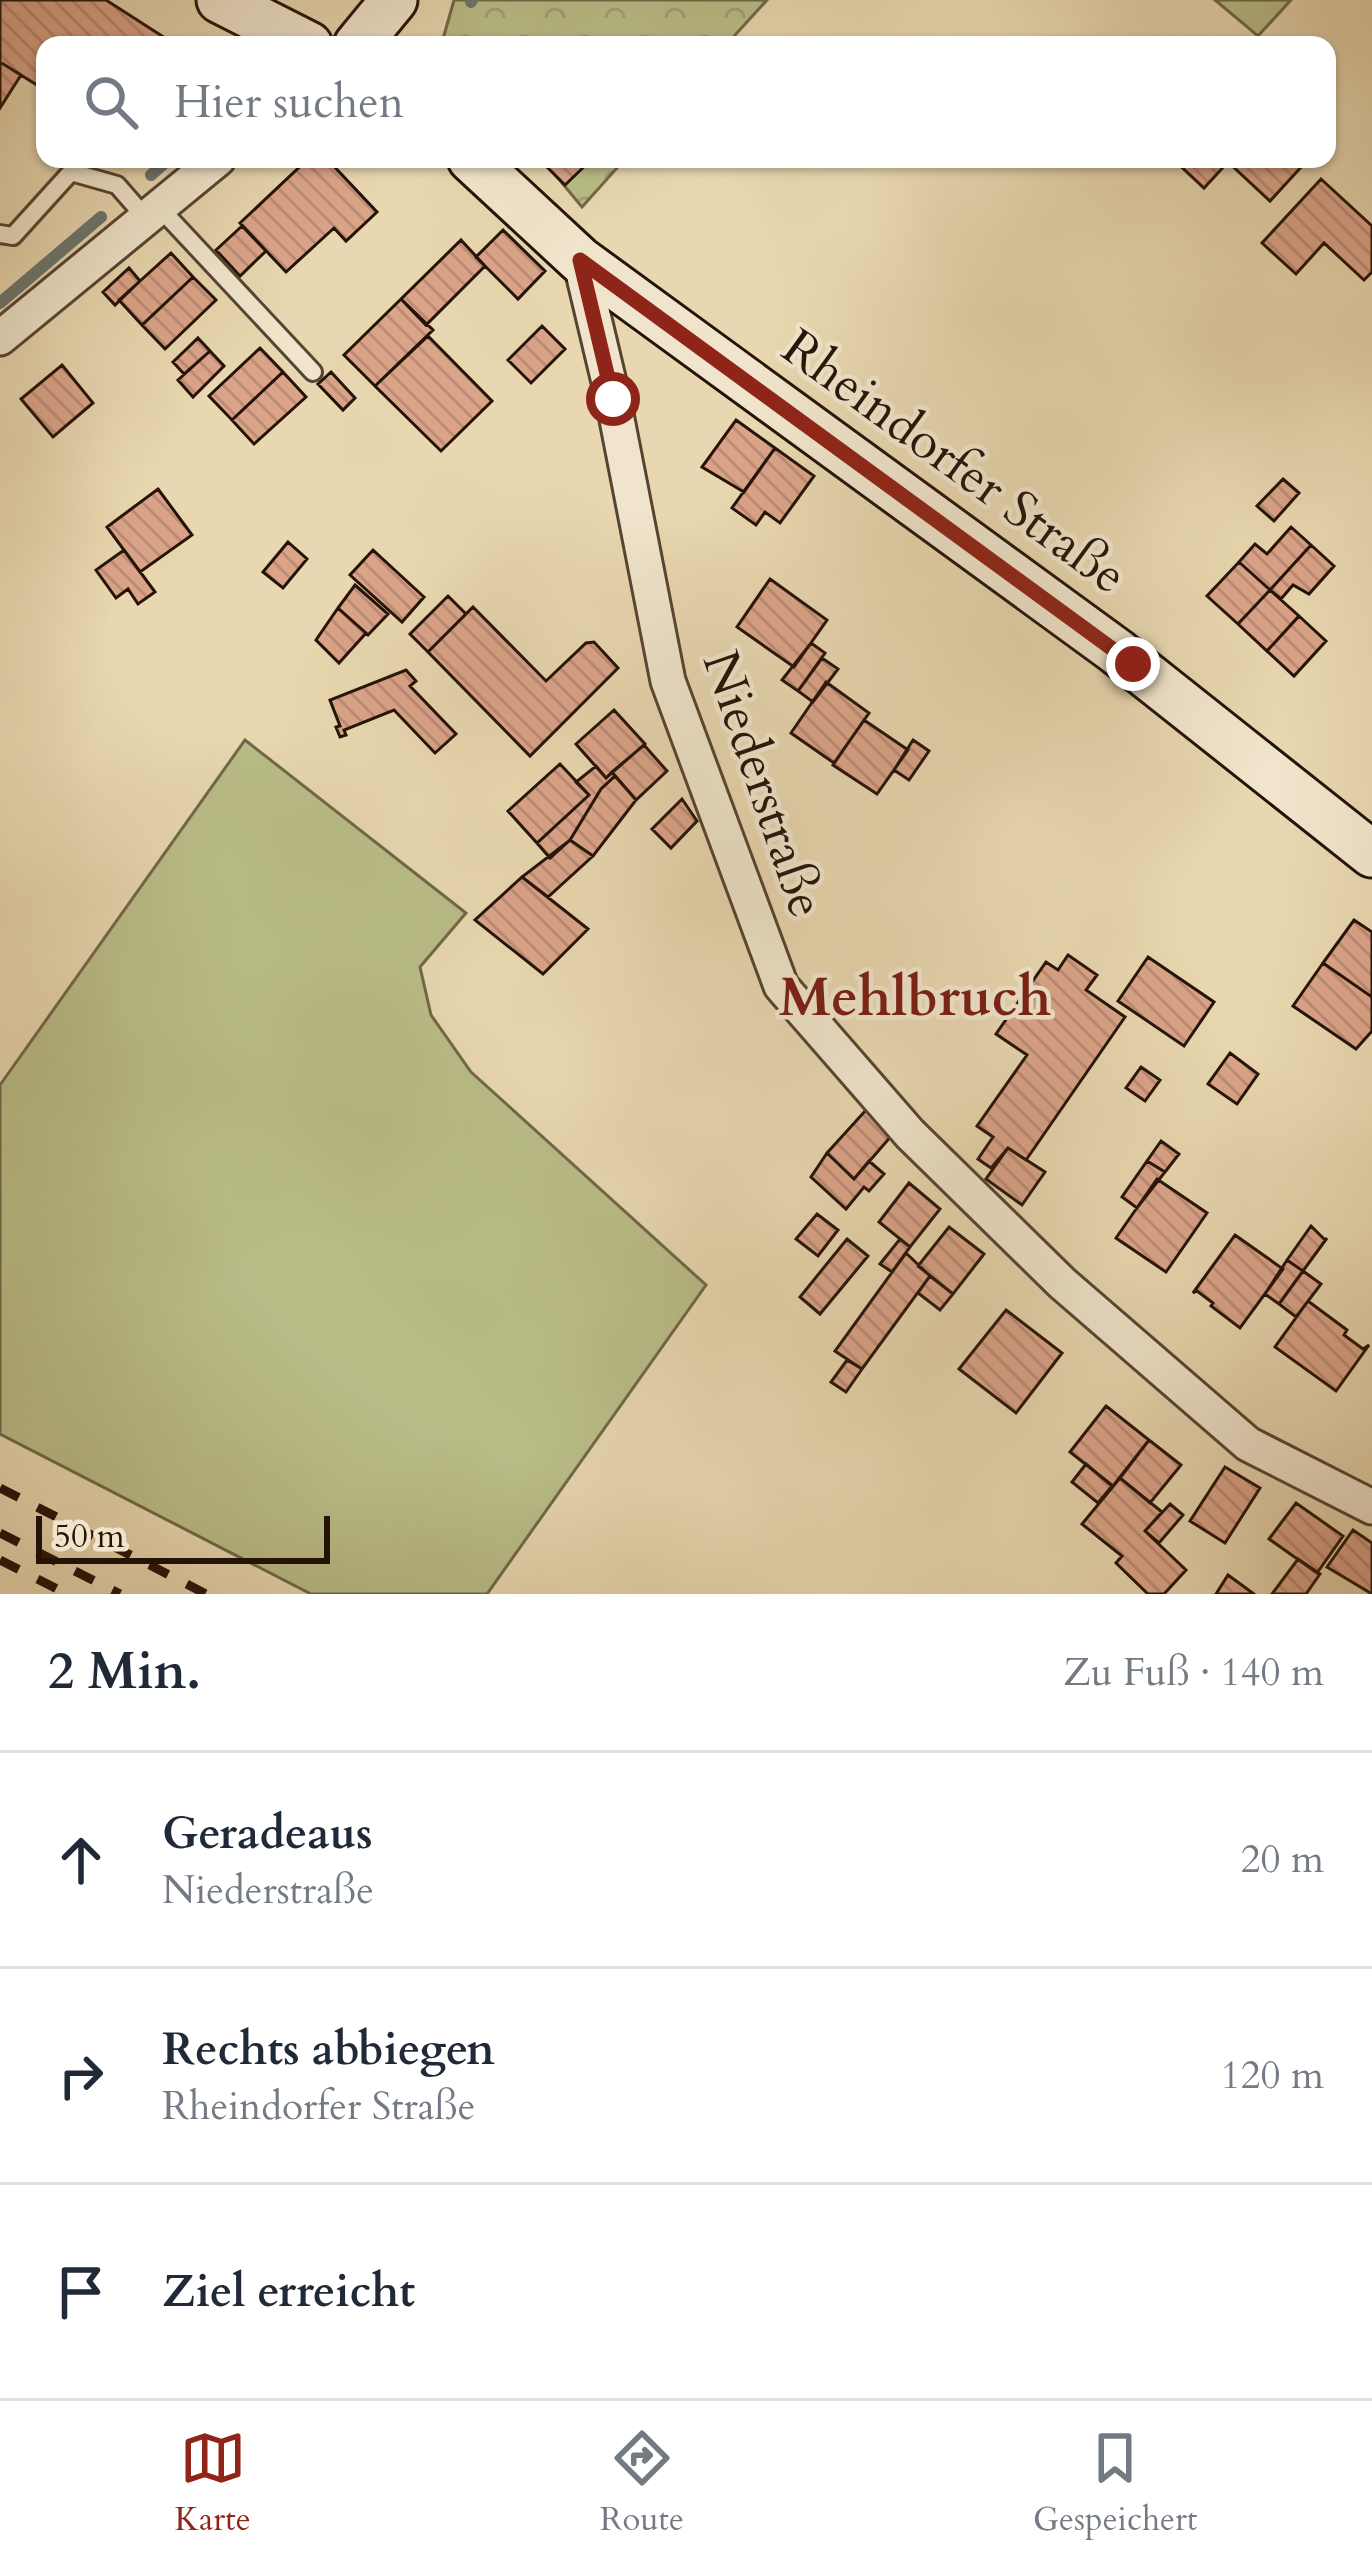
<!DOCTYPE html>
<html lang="de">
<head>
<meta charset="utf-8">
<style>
  body { margin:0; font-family:Cardo,serif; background:#f2f2f3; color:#1f2937 }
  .scale { position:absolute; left:36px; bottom:30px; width:294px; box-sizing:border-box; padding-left:12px; border:6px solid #251308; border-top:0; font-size:33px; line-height:42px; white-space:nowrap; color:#251308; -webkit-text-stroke:9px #f0e5cc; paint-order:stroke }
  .stop { position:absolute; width:36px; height:36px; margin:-27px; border:9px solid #8f2418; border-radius:50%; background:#fff }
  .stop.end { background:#8f2418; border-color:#fff; box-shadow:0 3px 12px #0008 }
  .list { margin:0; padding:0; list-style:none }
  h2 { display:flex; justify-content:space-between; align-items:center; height:156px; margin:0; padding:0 48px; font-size:51px }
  h2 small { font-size:39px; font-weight:400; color:#747a83 }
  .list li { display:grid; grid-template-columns:78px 1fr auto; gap:36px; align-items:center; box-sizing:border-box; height:216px; padding:0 48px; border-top:3px solid #e0e1e3 }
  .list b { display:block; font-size:45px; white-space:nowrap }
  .list p { margin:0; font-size:39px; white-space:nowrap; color:#747a83 }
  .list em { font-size:39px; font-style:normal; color:#747a83 }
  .icon { flex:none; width:66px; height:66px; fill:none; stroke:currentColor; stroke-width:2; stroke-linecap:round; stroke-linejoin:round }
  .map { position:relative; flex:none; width:1372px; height:1594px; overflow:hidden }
  .search { position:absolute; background:#fff; box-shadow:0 3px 9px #0004; left:36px; right:36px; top:36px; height:132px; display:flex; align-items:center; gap:30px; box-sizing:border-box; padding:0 42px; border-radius:24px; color:#747a83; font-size:45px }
  .sheet { height:804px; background:#fff }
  nav { display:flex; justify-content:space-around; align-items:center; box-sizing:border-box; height:168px; border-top:3px solid #e0e1e3; background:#fff; font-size:33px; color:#747a83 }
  nav a { display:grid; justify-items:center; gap:6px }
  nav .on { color:#8f2418 }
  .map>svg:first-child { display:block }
  .grass { fill:#b9bd88; stroke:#6f6848; stroke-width:3 }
  .forest { fill:url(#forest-crowns); stroke:#6f6848; stroke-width:3 }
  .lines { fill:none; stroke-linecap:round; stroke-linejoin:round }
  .stream { stroke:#6b766f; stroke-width:12 }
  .building { fill:url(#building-back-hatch); stroke:#251308; stroke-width:3 }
  .lane-casing { stroke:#564432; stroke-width:22 }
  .street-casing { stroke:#564432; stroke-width:39 }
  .secondary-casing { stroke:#251308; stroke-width:51 }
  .lane { stroke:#f0e5cc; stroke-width:16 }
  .street { stroke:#f0e5cc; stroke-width:33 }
  .secondary { stroke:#f0e5cc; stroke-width:45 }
  .rail { stroke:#251308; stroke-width:9; stroke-dasharray:21 21; stroke-linecap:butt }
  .route { stroke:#8f2418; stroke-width:15 }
  .labels { text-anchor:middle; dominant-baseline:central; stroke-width:9; stroke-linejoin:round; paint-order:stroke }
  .street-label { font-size:51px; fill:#251308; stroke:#f0e5cc }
  .neighbourhood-label { font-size:54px; font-weight:bold; fill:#7a1f14; stroke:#f0e5cc }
</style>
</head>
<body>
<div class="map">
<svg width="1372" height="1594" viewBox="0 0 1372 1594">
  <defs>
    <pattern id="forest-crowns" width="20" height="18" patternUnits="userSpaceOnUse" patternTransform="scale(3)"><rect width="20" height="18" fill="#b9bd88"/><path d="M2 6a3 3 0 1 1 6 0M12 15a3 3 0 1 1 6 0" fill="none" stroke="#9fa274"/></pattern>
    <pattern id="building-back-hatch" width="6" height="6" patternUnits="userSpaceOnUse" patternTransform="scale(3)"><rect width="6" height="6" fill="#dba489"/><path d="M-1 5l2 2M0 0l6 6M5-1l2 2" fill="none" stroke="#bc8c75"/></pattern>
  </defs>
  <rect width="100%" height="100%" fill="#e8d7b0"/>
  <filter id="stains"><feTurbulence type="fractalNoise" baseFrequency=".00167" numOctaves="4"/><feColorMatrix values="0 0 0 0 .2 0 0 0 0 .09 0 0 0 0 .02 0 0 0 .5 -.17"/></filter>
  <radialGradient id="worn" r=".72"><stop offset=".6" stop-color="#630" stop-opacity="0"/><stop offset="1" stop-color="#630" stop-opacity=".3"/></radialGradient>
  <path class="grass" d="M 1215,0 L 1291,0 L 1258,36 Z
    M 245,740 L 466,913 L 420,967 L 431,1015 L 471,1072 L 706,1285 L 487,1594 L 311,1594 L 0,1434 L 0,1085 Z"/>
  <path class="forest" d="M 454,0 L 767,0 L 726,45 L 448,45 L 443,39 Z
    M 542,159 L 625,159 L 582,207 Z"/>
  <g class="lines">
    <path class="stream" d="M 471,2 L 472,0
      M 151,175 L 169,159
      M 0,303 L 101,217"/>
  </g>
  <path class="building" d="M 0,0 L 106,0 L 176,45 L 45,45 L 45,90 L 0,62 Z
    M 0,62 L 21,75 L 0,108 Z
    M 308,159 L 327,159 L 377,212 L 346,241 L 334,228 L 286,272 L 240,223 Z
    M 539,159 L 592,159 L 565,185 Z
    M 1173,159 L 1298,159 L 1304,164 L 1270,201 L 1228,162 L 1204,188 Z
    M 1321,179 L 1372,226 L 1372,272 L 1364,280 L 1324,243 L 1296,274 L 1262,243 Z
    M 242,226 L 266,251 L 240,276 L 216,250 Z
    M 503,230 L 545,271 L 518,299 L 476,257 Z
    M 461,240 L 485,266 L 426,325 L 401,299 Z
    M 171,253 L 193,277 L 142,325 L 119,300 Z
    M 129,268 L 140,281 L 115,305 L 103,292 Z
    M 193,277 L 216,300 L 165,349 L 142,325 Z
    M 401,299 L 433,330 L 375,386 L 344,355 Z
    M 542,326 L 565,349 L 531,383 L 508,360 Z
    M 428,336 L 492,401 L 441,451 L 375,386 Z
    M 198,338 L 210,351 L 184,374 L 173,362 Z
    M 260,348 L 283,372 L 232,420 L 209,396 Z
    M 210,351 L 224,366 L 193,397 L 178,380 Z
    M 62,365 L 93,403 L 53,437 L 21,399 Z
    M 283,372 L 306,397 L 254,444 L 232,420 Z
    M 331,372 L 355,398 L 343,410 L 318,384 Z
    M 736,420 L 775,448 L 744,492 L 702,467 Z
    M 775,448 L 814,476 L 780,523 L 765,512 L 756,525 L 732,508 Z
    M 1283,479 L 1299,493 L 1274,521 L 1257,506 Z
    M 158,489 L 192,535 L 140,572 L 107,527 Z
    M 1291,527 L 1311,545 L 1270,590 L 1239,562 L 1255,544 L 1267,554 Z
    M 288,542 L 307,559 L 283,588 L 263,572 Z
    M 1311,545 L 1334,566 L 1309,594 L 1293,585 L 1281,599 L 1270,590 Z
    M 124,550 L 155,592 L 138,604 L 128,589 L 116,598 L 96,570 Z
    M 373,550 L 424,597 L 402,622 L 350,575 Z
    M 1239,562 L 1270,590 L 1238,624 L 1207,596 Z
    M 770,579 L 827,620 L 794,667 L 737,627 Z
    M 355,585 L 388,614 L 368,635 L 338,608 Z
    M 1270,590 L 1299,616 L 1267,651 L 1238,624 Z
    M 448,596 L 466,614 L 428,652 L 410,634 Z
    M 473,607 L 546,681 L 586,643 L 594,642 L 618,668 L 530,756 L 428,652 Z
    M 338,608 L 366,633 L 339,663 L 316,640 Z
    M 1299,616 L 1326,641 L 1294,676 L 1267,651 Z
    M 811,643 L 825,653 L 798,691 L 782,680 Z
    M 822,658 L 838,669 L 813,702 L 798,691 Z
    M 406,670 L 416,681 L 410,686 L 456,734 L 435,753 L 394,710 L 344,730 L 346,735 L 340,737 L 336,727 L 340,726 L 330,700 Z
    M 826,682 L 869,713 L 834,763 L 791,733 Z
    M 614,710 L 645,744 L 606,778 L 576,744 Z
    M 864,720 L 908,750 L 877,794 L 833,765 Z
    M 913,740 L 929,751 L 909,780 L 894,770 Z
    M 644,745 L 667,771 L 636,800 L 612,772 Z
    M 560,764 L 589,795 L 537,843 L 508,811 Z
    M 596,766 L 606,778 L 612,772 L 615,776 L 601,789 L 570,840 L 550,858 L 537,843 L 589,795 L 576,782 Z
    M 615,776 L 636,800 L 593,856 L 570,840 L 601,789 Z
    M 682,799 L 697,821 L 671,848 L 652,829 Z
    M 570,840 L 593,856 L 548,897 L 522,877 Z
    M 522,877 L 588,929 L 543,974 L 475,920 Z
    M 1354,920 L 1372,932 L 1372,997 L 1323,963 Z
    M 1068,955 L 1097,975 L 1086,990 L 1125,1017 L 1026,1160 L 1008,1148 L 991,1168 L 978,1159 L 993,1137 L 977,1126 L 1027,1055 L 996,1034 L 1046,962 L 1058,970 Z
    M 1148,957 L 1214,1002 L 1184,1046 L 1118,1001 Z
    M 1323,963 L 1372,997 L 1372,1031 L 1356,1049 L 1293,1006 Z
    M 1230,1053 L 1258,1074 L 1237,1104 L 1208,1084 Z
    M 1141,1067 L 1160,1080 L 1145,1101 L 1126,1088 Z
    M 866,1110 L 893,1134 L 854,1179 L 827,1153 Z
    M 1161,1141 L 1179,1154 L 1165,1172 L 1147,1161 Z
    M 1008,1148 L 1045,1172 L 1022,1205 L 986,1179 Z
    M 827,1153 L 854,1179 L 869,1161 L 884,1174 L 869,1191 L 864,1187 L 846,1209 L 811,1177 Z
    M 1147,1161 L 1165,1172 L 1137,1208 L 1122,1197 Z
    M 1157,1179 L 1207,1213 L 1166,1272 L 1116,1238 Z
    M 909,1183 L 940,1209 L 910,1247 L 879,1222 Z
    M 817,1214 L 838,1230 L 818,1256 L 796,1239 Z
    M 1311,1226 L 1325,1240 L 1327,1238 L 1303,1271 L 1287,1260 Z
    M 949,1227 L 984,1254 L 953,1294 L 918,1266 Z
    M 1235,1235 L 1283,1269 L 1240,1328 L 1211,1306 L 1213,1303 L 1197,1291 L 1193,1293 Z
    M 847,1239 L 868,1256 L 820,1314 L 800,1297 Z
    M 900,1239 L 910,1247 L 892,1272 L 880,1264 Z
    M 906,1253 L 930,1276 L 862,1369 L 835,1351 Z
    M 1287,1260 L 1303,1271 L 1279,1304 L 1265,1294 Z
    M 1303,1271 L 1321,1284 L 1296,1317 L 1279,1304 Z
    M 930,1276 L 953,1294 L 940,1310 L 918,1293 Z
    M 1308,1301 L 1347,1330 L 1344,1335 L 1363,1349 L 1369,1345 L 1336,1391 L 1275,1347 Z
    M 1006,1310 L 1062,1353 L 1016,1413 L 959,1369 Z
    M 847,1360 L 862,1369 L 846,1392 L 831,1382 Z
    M 1106,1406 L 1149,1440 L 1113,1486 L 1070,1452 Z
    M 1149,1440 L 1181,1465 L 1150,1503 L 1120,1478 Z
    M 1086,1464 L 1112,1486 L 1098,1503 L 1072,1482 Z
    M 1225,1467 L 1260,1488 L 1225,1543 L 1190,1521 Z
    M 1120,1478 L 1162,1512 L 1145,1531 L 1186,1570 L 1164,1594 L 1148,1594 L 1116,1563 L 1122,1556 L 1082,1524 Z
    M 1296,1503 L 1343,1536 L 1317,1573 L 1269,1539 Z
    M 1170,1504 L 1183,1515 L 1159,1543 L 1145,1531 Z
    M 1353,1530 L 1372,1543 L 1372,1594 L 1327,1567 Z
    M 1298,1559 L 1320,1574 L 1306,1594 L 1272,1594 Z
    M 1228,1575 L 1254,1594 L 1216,1594 Z"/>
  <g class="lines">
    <g class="lane-casing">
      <path id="lane" d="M 158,206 L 313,372
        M 0,234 L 13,236 L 71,172 L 117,185 L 144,216"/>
    </g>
    <g class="street-casing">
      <path id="street" d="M 580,260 L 613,399 L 668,681 L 781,986 L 910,1134 L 1062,1283 L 1248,1444 L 1372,1507
        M 0,338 L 218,159"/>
    </g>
    <g class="secondary-casing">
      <path id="secondary" d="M 220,0 L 309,45
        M 357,45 L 394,0
        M 471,159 L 580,260 L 1116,651 L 1372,854"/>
    </g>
    <use href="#lane" class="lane"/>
    <use href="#street" class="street"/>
    <use href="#secondary" class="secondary"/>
    <path class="rail" d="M 0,1488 L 206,1594
      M 0,1533 L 120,1594
      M 0,1560 L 67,1594"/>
  </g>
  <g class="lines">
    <path class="route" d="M 613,399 L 580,260 L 1133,664"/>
  </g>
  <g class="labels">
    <g class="street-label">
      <text transform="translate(954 462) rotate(36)">Rheindorfer Straße</text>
      <text transform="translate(763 784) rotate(71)">Niederstraße</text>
    </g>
    <g class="neighbourhood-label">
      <text x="915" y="998">Mehlbruch</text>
    </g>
  </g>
  <rect width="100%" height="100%" filter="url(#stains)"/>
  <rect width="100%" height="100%" fill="url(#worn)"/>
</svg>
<div class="scale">50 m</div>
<div class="stop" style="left:613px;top:399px"></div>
<div class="stop end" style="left:1133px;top:664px"></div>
<div class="search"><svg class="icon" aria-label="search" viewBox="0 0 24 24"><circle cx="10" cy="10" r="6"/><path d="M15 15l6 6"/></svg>Hier suchen</div>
</div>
<section class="sheet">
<h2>2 Min.<small>Zu Fuß · 140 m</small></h2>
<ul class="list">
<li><svg class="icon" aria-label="ahead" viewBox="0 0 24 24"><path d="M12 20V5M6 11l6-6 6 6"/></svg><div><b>Geradeaus</b><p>Niederstraße</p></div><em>20 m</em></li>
<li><svg class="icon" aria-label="right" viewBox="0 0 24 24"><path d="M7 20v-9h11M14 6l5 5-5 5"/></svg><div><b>Rechts abbiegen</b><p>Rheindorfer Straße</p></div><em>120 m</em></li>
<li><svg class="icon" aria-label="arrive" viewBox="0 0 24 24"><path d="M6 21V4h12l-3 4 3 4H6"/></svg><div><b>Ziel erreicht</b></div></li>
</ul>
</section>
<nav>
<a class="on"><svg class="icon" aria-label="map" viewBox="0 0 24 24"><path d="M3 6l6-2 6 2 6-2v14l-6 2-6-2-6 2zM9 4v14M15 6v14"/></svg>Karte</a>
<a><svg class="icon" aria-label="directions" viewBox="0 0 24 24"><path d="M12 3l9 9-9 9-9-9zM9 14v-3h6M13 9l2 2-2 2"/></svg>Route</a>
<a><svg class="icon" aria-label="saved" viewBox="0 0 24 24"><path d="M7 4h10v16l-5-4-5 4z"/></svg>Gespeichert</a>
</nav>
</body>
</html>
